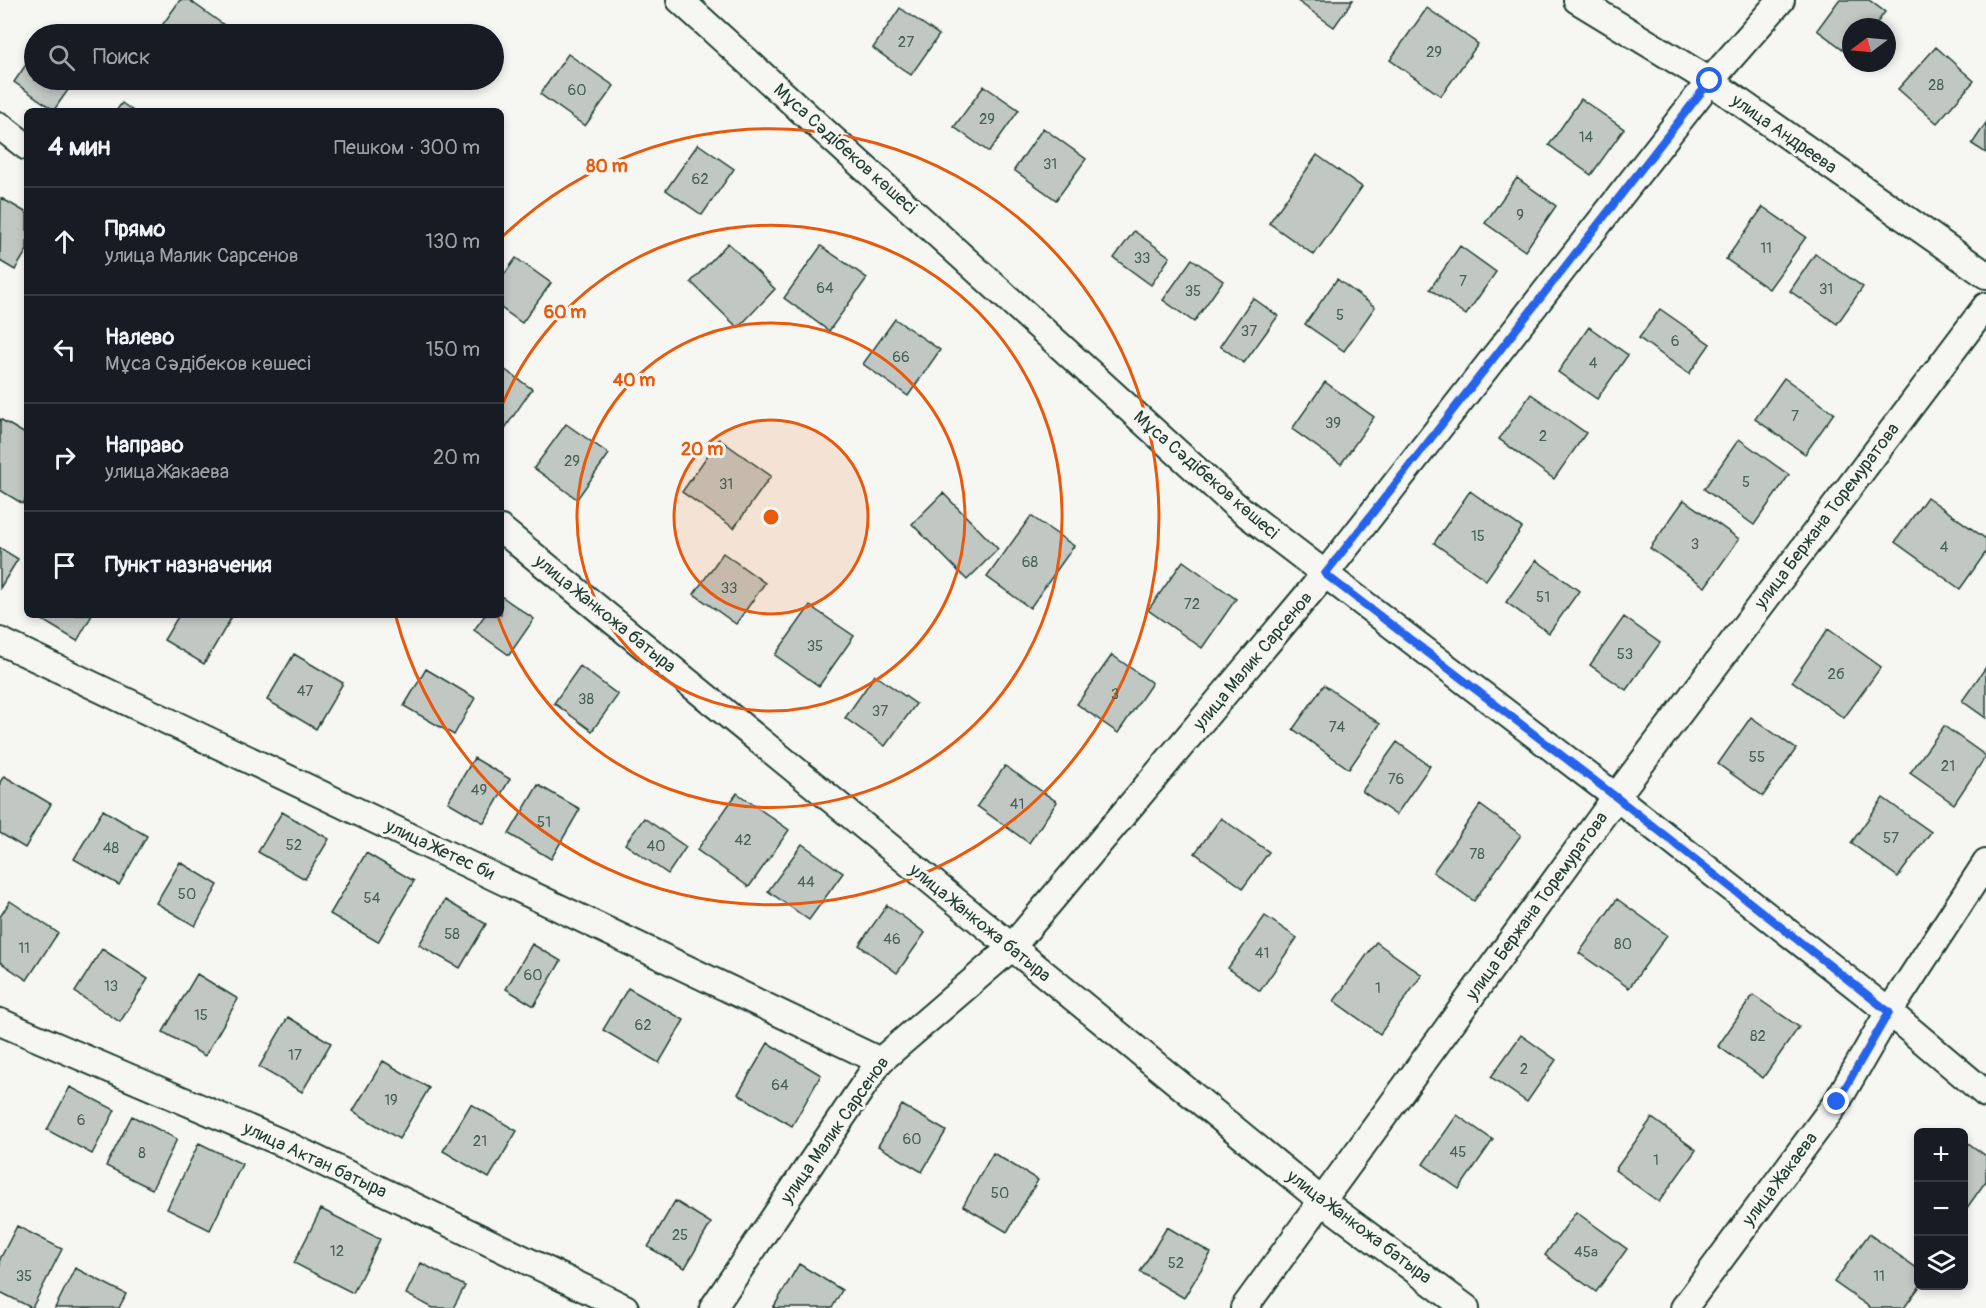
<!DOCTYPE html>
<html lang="ru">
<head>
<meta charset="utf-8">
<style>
  body { margin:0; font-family:Pangolin,sans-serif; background:#20242c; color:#f1f3f6 }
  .controls { position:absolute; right:18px; bottom:18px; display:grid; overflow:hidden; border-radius:9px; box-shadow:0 3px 9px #0003 }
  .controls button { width:54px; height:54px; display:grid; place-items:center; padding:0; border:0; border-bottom:2px solid #363941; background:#171b24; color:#f1f3f6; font:30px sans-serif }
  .compass { position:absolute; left:1842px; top:18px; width:54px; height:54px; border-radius:50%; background:#171b24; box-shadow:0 3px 9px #0003; rotate:254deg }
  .stop { position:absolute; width:18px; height:18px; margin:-14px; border:4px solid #2563eb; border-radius:50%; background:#fff }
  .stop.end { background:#2563eb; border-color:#fff; box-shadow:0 2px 6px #0008 }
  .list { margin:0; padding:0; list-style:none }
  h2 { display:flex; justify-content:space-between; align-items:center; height:78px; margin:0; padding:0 24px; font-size:26px }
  h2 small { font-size:20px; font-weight:400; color:#9ea1a6 }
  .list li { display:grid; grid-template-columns:39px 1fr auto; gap:18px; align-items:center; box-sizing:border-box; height:108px; padding:0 24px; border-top:2px solid #363941 }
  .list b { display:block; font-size:22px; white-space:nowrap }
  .list p { margin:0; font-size:20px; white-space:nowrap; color:#9ea1a6 }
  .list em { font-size:20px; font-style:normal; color:#9ea1a6 }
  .icon { flex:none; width:33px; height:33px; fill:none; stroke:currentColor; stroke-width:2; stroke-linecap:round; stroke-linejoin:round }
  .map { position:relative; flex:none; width:1986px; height:1308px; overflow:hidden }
  .search { position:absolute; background:#171b24; box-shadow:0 3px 9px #0003; left:24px; top:24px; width:480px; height:66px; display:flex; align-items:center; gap:15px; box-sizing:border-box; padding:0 21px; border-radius:33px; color:#9ea1a6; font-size:22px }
  .panel { position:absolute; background:#171b24; box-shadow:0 3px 9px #0003; left:24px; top:108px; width:480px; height:510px; border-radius:9px }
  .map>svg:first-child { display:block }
  .building { fill:#c1c8c3; stroke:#1f3d34; stroke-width:1.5 }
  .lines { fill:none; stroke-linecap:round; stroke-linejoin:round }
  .minor-casing { stroke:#1f3d34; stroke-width:30 }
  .minor { stroke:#f6f6f2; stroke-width:26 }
  .route { stroke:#2563eb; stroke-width:8 }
  .ring { fill:none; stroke:#e8590c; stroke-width:3 }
  .labels { text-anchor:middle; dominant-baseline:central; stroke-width:6; stroke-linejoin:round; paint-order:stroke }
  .number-label { font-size:15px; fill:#486058 }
  .street-label { font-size:18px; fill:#1f3d34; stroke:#f6f6f2 }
  .centre { fill:#e8590c; stroke:#f6f6f2; stroke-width:3 }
  .ring-label { font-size:18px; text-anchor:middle; font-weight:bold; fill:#e8590c; stroke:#f6f6f2; stroke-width:6; stroke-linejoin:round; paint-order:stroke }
</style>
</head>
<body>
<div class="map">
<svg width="1986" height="1308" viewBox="0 0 1986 1308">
  <rect width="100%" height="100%" fill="#f6f6f2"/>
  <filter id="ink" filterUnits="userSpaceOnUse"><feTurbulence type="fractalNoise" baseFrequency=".0167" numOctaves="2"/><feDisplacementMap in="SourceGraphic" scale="12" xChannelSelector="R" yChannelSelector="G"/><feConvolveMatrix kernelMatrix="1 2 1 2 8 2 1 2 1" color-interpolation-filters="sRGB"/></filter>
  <g filter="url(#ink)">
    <path class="building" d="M 180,0 L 189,0 L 231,30 L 227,34 L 156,34 Z
      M 1296,0 L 1353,0 L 1334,27 Z
      M 1839,0 L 1869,0 L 1885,12 L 1874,27 L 1851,27 L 1851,55 L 1817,30 Z
      M 900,8 L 939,35 L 911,75 L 873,48 Z
      M 1427,8 L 1478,44 L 1441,96 L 1390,60 Z
      M 1936,47 L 1974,81 L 1937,123 L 1898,89 Z
      M 34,53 L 34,80 L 75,80 L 54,110 L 14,82 Z
      M 568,54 L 614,86 L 585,126 L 540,94 Z
      M 984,86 L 1019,110 L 989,152 L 954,127 Z
      M 1581,99 L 1624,129 L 1591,175 L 1549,145 Z
      M 122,103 L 133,111 L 116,111 Z
      M 1986,123 L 1986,153 L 1972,144 Z
      M 1043,128 L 1086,159 L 1056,200 L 1014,170 Z
      M 698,144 L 734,169 L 702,215 L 666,190 Z
      M 1317,155 L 1362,187 L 1314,255 L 1269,223 Z
      M 1517,178 L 1556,206 L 1525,251 L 1485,223 Z
      M 1,198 L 27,213 L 27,250 L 15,270 L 0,261 Z
      M 1763,207 L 1806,237 L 1769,289 L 1726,259 Z
      M 1134,231 L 1170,257 L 1151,285 L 1114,258 Z
      M 728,243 L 775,289 L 738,328 L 691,282 Z
      M 821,246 L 867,278 L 829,331 L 784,298 Z
      M 1460,246 L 1496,272 L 1466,315 L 1430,289 Z
      M 1815,254 L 1863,287 L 1837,324 L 1790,291 Z
      M 516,258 L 551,283 L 522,323 L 501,308 L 501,279 Z
      M 1192,259 L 1223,281 L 1194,322 L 1163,300 Z
      M 1337,279 L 1375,307 L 1344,351 L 1305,324 Z
      M 1253,298 L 1278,316 L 1244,363 L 1220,346 Z
      M 1660,309 L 1710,344 L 1689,374 L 1639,338 Z
      M 895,319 L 940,350 L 908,396 L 863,364 Z
      M 1589,327 L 1628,355 L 1597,399 L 1558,372 Z
      M 501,367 L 532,389 L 501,434 Z
      M 1784,378 L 1834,413 L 1805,454 L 1755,419 Z
      M 1325,382 L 1374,417 L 1341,464 L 1292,429 Z
      M 1531,394 L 1586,433 L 1554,479 L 1499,439 Z
      M 0,419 L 27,435 L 27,496 L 23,504 L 0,490 Z
      M 566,424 L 609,454 L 577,499 L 534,468 Z
      M 719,439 L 771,476 L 734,528 L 682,492 Z
      M 1739,439 L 1789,475 L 1754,525 L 1704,489 Z
      M 1470,491 L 1522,528 L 1486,580 L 1434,543 Z
      M 943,493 L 998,549 L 967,580 L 912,524 Z
      M 1927,497 L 1986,539 L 1986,552 L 1960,589 L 1895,542 Z
      M 1684,500 L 1739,539 L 1705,587 L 1650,548 Z
      M 1031,516 L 1074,546 L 1030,608 L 987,577 Z
      M 0,548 L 18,559 L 0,588 Z
      M 723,553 L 765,583 L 736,624 L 694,594 Z
      M 1536,560 L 1579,591 L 1549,633 L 1506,602 Z
      M 1183,561 L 1236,599 L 1202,648 L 1148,610 Z
      M 501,596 L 534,619 L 509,655 L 474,630 L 485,615 L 501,615 Z
      M 810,606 L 854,636 L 819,686 L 775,655 Z
      M 34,615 L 92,615 L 77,641 Z
      M 179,615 L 233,615 L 204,664 L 164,640 Z
      M 1624,617 L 1660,643 L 1626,690 L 1590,665 Z
      M 1828,629 L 1881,667 L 1844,718 L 1792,681 Z
      M 294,654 L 343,683 L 316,729 L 267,700 Z
      M 1112,655 L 1152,683 L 1118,733 L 1077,704 Z
      M 580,666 L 618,695 L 592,731 L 554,703 Z
      M 1986,667 L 1986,718 L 1962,701 Z
      M 426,669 L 475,698 L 454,735 L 404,706 Z
      M 875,675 L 916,704 L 885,746 L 845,718 Z
      M 1324,685 L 1380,724 L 1349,769 L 1293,729 Z
      M 1751,717 L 1796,749 L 1763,796 L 1718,764 Z
      M 1944,726 L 1986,756 L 1954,804 L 1910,773 Z
      M 1397,742 L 1430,766 L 1396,815 L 1362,791 Z
      M 474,758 L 510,779 L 484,823 L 448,802 Z
      M 1005,766 L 1057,802 L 1029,843 L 977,806 Z
      M 4,776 L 51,804 L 25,848 L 0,833 L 0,782 Z
      M 538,785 L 580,809 L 551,859 L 509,834 Z
      M 737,793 L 789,830 L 749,887 L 697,850 Z
      M 1883,798 L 1931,832 L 1898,877 L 1851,843 Z
      M 1480,805 L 1521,835 L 1474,901 L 1433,872 Z
      M 103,810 L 147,836 L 119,885 L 74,859 Z
      M 282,812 L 329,839 L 305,879 L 258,852 Z
      M 644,818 L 686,847 L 668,874 L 625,844 Z
      M 1221,818 L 1269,852 L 1243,888 L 1195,853 Z
      M 802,844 L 843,873 L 809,920 L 768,891 Z
      M 366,853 L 414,881 L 378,942 L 330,914 Z
      M 180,862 L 218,885 L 195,926 L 156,903 Z
      M 1617,899 L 1667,935 L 1629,988 L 1579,953 Z
      M 445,900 L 486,924 L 460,968 L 419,945 Z
      M 10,901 L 58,933 L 27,980 L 0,962 L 0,917 Z
      M 887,905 L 925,933 L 897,973 L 859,945 Z
      M 1265,916 L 1297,938 L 1260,991 L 1228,968 Z
      M 1376,942 L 1422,975 L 1380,1034 L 1334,1001 Z
      M 532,944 L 561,961 L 534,1006 L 506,989 Z
      M 102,949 L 148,979 L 120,1022 L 75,992 Z
      M 197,974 L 238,999 L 205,1056 L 163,1032 Z
      M 628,988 L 684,1020 L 659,1063 L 603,1030 Z
      M 1753,995 L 1799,1027 L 1763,1078 L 1718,1046 Z
      M 288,1017 L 331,1043 L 302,1092 L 259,1067 Z
      M 1521,1035 L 1556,1060 L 1527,1102 L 1491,1077 Z
      M 768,1043 L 821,1075 L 792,1126 L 738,1094 Z
      M 383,1061 L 429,1088 L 399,1139 L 353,1111 Z
      M 70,1087 L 115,1110 L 92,1154 L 47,1130 Z
      M 471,1104 L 517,1131 L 489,1178 L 443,1151 Z
      M 902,1105 L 946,1131 L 922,1172 L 878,1146 Z
      M 1457,1115 L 1493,1140 L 1459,1189 L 1423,1164 Z
      M 132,1116 L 177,1139 L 152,1189 L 106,1166 Z
      M 1652,1118 L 1696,1150 L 1659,1202 L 1615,1170 Z
      M 1964,1140 L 1986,1156 L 1986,1181 L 1964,1212 Z
      M 199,1143 L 242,1164 L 210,1230 L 167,1209 Z
      M 993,1153 L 1038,1180 L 1007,1232 L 963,1206 Z
      M 675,1201 L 711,1223 L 685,1268 L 648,1247 Z
      M 321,1209 L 380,1239 L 353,1293 L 294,1263 Z
      M 1576,1212 L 1627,1249 L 1596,1292 L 1545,1255 Z
      M 17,1226 L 62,1249 L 32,1308 L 0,1292 L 0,1259 Z
      M 1167,1227 L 1211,1253 L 1184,1298 L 1140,1272 Z
      M 1869,1234 L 1918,1269 L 1920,1286 L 1904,1308 L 1871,1308 L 1834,1282 Z
      M 421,1263 L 465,1286 L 453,1308 L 433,1308 L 406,1294 Z
      M 799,1264 L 842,1290 L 832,1308 L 773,1308 Z
      M 75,1268 L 126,1294 L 119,1308 L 55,1308 Z"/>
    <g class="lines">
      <g class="minor-casing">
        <path id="minor" d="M 680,0 L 1235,505 L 1616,797 L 1889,1012 L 1986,1094
          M 1577,0 L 1710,81 L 1986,275
          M 0,126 L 27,147
          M 501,529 L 1322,1201 L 1466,1308
          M 0,641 L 880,1061
          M 0,1022 L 287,1145 L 625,1308
          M 713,1308 L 880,1061 L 1011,948 L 1325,574 L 1710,81 L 1781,0
          M 1244,1308 L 1616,797 L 1986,306
          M 1684,1308 L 1837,1102 L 1889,1012 L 1986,863"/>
      </g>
      <use href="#minor" class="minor"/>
    </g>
  </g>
  <g class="lines" filter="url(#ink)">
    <path class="route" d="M 1710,81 L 1325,574 L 1616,797 L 1889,1012 L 1837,1102"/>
  </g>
  <circle cx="771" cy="517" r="97" fill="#e8590c" fill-opacity=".12"/>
  <g class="ring">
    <circle cx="771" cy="517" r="97"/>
    <circle cx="771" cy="517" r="194"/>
    <path d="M501 408A291 291 0 1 1 498 617"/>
    <path d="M501 238A388 388 0 1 1 396 617"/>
  </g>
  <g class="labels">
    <g class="number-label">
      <text x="906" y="42">27</text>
      <text x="1434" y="52">29</text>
      <text x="1936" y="85">28</text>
      <text x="577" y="90">60</text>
      <text x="987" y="119">29</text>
      <text x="1586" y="137">14</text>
      <text x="1050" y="164">31</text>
      <text x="700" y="179">62</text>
      <text x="1520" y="215">9</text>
      <text x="1766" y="248">11</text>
      <text x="1142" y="258">33</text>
      <text x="1463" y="281">7</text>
      <text x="825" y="288">64</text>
      <text x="1826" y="289">31</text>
      <text x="1193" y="291">35</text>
      <text x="1340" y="315">5</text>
      <text x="1249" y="331">37</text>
      <text x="1675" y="341">6</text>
      <text x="901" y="357">66</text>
      <text x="1593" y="363">4</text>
      <text x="1795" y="416">7</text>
      <text x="1333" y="423">39</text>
      <text x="1543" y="436">2</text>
      <text x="572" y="461">29</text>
      <text x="1746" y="482">5</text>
      <text x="726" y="484">31</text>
      <text x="1478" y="536">15</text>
      <text x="1695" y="544">3</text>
      <text x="1944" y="547">4</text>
      <text x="1030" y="562">68</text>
      <text x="729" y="588">33</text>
      <text x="1543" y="597">51</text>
      <text x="1192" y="604">72</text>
      <text x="815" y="646">35</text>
      <text x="1625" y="654">53</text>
      <text x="1836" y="674">2б</text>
      <text x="305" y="691">47</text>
      <text x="1115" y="694">3</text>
      <text x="586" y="699">38</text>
      <text x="880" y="711">37</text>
      <text x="1337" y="727">74</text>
      <text x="1757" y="757">55</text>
      <text x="1948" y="766">21</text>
      <text x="1396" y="779">76</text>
      <text x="479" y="790">49</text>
      <text x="1017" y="804">41</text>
      <text x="544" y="822">51</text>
      <text x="1891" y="838">57</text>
      <text x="743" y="840">42</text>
      <text x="294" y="845">52</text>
      <text x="656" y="846">40</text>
      <text x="111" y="848">48</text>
      <text x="1477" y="854">78</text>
      <text x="806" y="882">44</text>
      <text x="187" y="894">50</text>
      <text x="372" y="898">54</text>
      <text x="452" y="934">58</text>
      <text x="892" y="939">46</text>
      <text x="1623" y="944">80</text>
      <text x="24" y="948">11</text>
      <text x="1262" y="953">41</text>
      <text x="533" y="975">60</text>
      <text x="111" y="986">13</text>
      <text x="1378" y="988">1</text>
      <text x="201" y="1015">15</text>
      <text x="643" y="1025">62</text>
      <text x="1758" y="1036">82</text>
      <text x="295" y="1055">17</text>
      <text x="1524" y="1069">2</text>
      <text x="780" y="1085">64</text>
      <text x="391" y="1100">19</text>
      <text x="81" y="1120">6</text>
      <text x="912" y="1139">60</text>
      <text x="480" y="1141">21</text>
      <text x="1458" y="1152">45</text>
      <text x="142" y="1153">8</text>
      <text x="1656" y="1160">1</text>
      <text x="1000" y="1193">50</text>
      <text x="680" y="1235">25</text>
      <text x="337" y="1251">12</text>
      <text x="1586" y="1252">45а</text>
      <text x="1176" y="1263">52</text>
      <text x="24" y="1276">35</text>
      <text x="1879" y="1276">11</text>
    </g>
    <g class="street-label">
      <text transform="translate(1784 134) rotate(35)">улица Андреева</text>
      <text transform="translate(845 149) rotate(42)">Мұса Сәдібеков көшесі</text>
      <text transform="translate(1206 475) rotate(41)">Мұса Сәдібеков көшесі</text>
      <text transform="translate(1827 516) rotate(-53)">улица Бержана Торемуратова</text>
      <text transform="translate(605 614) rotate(39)">улица Жанкожа батыра</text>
      <text transform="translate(1253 661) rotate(-50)">улица Малик Сарсенов</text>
      <text transform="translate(440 850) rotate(25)">улица Жетес би</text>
      <text transform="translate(1537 906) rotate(-54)">улица Бержана Торемуратова</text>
      <text transform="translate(980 923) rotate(39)">улица Жанкожа батыра</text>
      <text transform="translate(835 1130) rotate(-55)">улица Малик Сарсенов</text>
      <text transform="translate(315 1160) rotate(25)">улица Актан батыра</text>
      <text transform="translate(1780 1179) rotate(-53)">улица Жакаева</text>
      <text transform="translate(1359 1227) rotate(37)">улица Жанкожа батыра</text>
    </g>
  </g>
  <circle cx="771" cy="517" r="9" class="centre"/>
  <g class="ring-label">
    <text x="607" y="172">80 m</text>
    <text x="565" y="318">60 m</text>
    <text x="634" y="386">40 m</text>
    <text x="702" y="455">20 m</text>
  </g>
</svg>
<div class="controls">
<button>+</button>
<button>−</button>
<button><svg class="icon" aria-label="layers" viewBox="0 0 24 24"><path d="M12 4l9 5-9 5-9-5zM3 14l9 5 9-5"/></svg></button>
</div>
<svg class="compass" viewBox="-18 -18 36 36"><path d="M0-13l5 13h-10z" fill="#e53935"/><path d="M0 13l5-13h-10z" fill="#9ea1a6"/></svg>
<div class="stop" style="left:1710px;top:81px"></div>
<div class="stop end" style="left:1837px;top:1102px"></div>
<div class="search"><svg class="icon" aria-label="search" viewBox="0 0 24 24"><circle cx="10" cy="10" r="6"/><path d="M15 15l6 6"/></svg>Поиск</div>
<section class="panel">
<h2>4 мин<small>Пешком · 300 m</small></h2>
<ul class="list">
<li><svg class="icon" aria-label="ahead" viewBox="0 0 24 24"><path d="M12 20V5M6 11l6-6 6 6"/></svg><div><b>Прямо</b><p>улица Малик Сарсенов</p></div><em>130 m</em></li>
<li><svg class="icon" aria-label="left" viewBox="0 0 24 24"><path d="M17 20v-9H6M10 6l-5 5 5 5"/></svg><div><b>Налево</b><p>Мұса Сәдібеков көшесі</p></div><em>150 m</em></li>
<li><svg class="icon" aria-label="right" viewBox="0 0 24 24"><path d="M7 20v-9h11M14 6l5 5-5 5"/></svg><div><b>Направо</b><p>улица Жакаева</p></div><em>20 m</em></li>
<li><svg class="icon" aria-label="arrive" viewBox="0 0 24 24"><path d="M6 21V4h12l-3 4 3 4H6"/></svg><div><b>Пункт назначения</b></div></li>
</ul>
</section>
</div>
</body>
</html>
